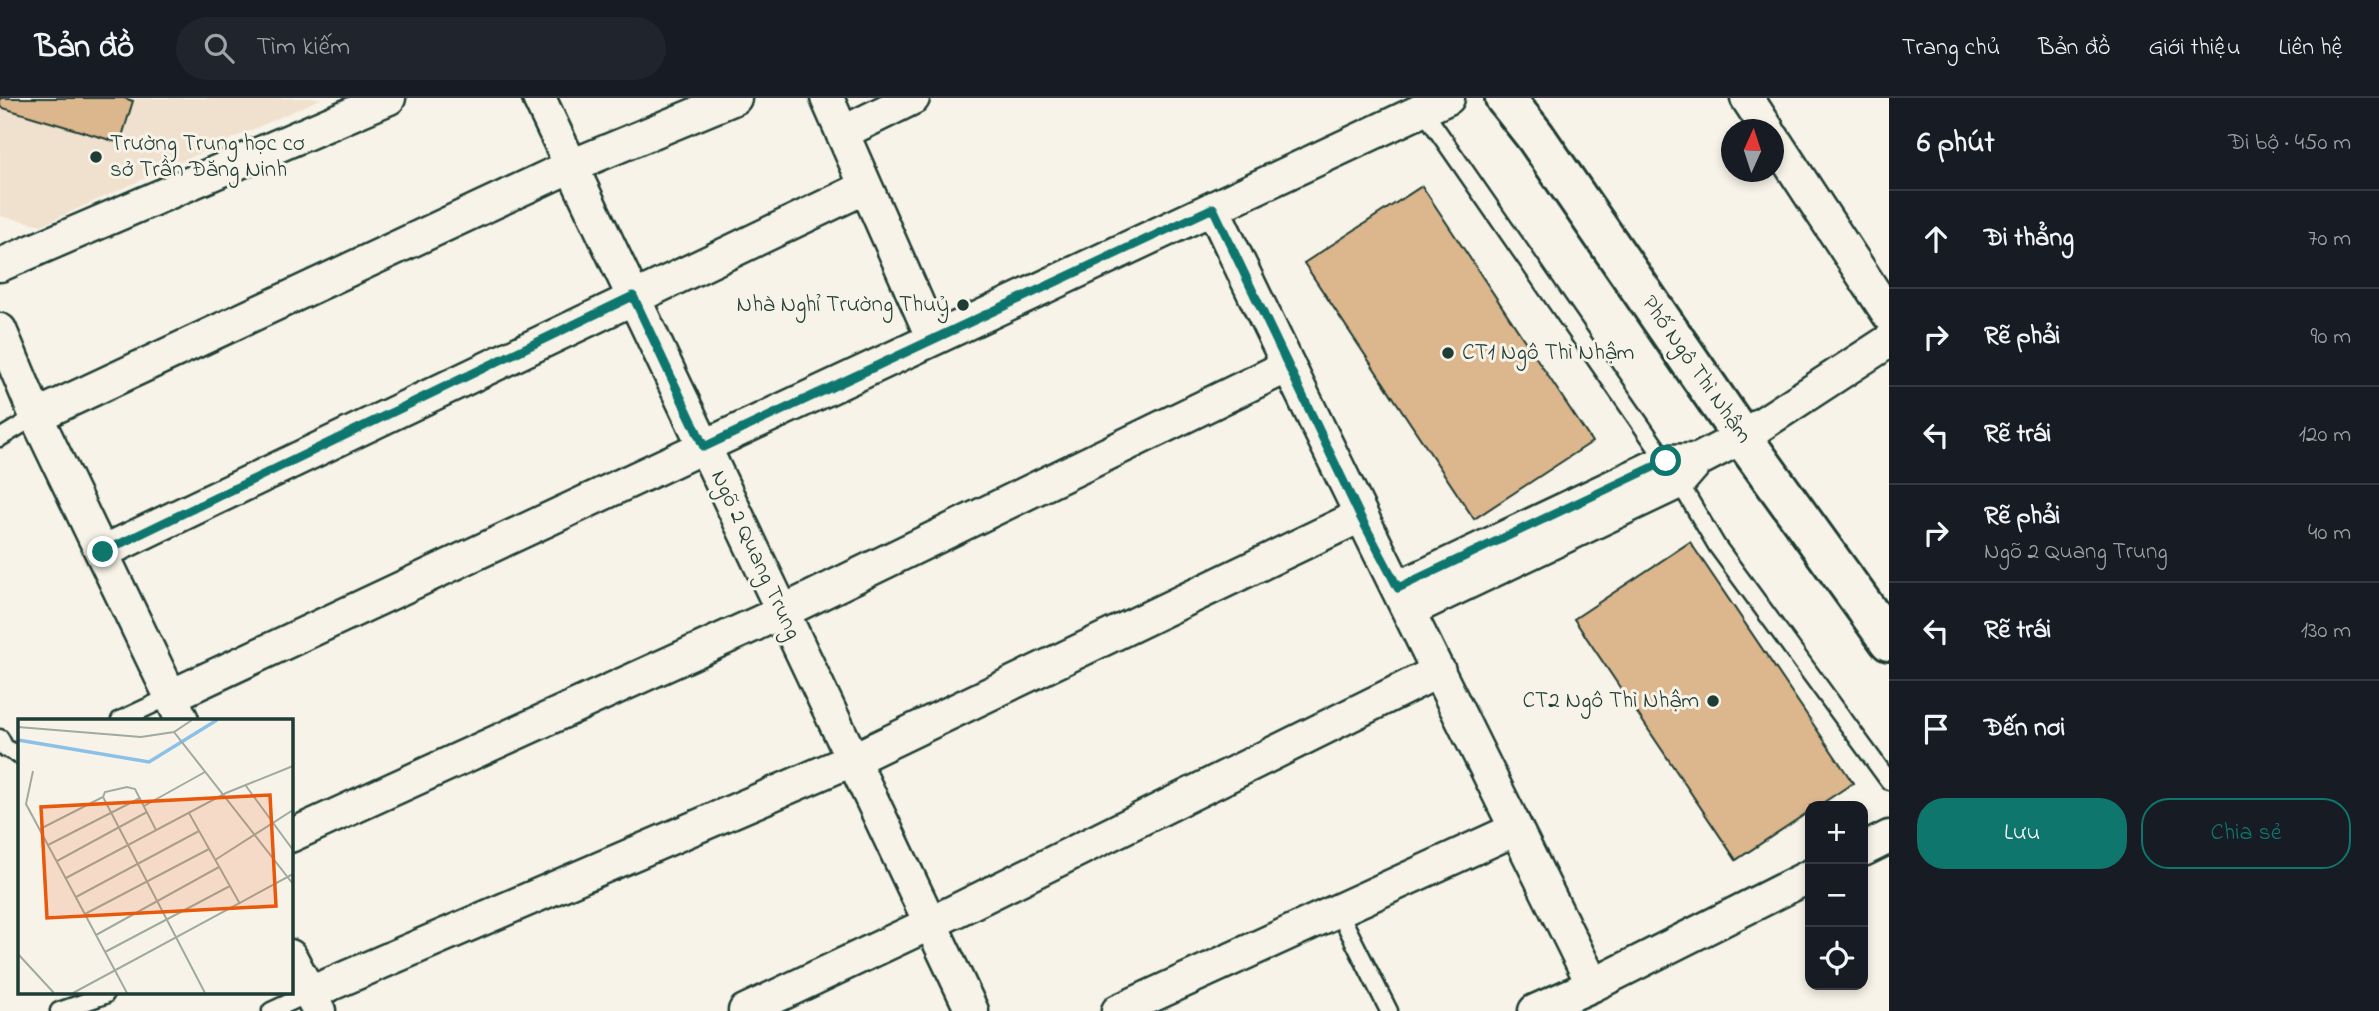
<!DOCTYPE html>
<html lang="vi">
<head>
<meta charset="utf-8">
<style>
  body { margin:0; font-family:"Indie Flower",sans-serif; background:#20242c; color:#f1f3f6 }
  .controls { position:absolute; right:21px; bottom:21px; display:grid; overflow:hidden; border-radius:14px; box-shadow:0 4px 10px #0003 }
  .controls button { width:63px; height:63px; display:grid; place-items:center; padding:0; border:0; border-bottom:2px solid #363941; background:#171b24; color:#f1f3f6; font:35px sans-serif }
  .compass { position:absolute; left:1721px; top:21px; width:63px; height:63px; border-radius:50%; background:#171b24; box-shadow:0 4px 10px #0003; rotate:3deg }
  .stop { position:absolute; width:21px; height:21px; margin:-16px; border:5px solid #0f766e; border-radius:50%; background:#fff }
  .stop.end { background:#0f766e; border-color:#fff; box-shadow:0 2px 7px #0008 }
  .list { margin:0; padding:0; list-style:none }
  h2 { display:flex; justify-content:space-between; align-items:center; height:91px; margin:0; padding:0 28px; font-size:30px }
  h2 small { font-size:23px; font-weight:400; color:#9ea1a6 }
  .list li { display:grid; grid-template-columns:46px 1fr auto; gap:21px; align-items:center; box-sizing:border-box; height:98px; padding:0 28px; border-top:2px solid #363941 }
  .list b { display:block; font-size:26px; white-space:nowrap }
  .list p { margin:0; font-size:23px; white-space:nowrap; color:#9ea1a6 }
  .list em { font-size:23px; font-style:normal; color:#9ea1a6 }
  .actions { display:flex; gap:14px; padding:21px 28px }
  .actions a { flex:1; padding:16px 0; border:2px solid #0f766e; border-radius:28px; text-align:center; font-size:24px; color:#0f766e }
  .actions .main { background:#0f766e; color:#fff }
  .icon { flex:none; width:38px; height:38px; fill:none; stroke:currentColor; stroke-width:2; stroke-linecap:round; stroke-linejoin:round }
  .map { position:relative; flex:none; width:1889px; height:913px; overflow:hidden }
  header { display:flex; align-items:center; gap:42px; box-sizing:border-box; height:98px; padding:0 35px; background:#171b24; border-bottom:2px solid #363941 }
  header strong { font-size:33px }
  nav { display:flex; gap:38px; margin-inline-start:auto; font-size:24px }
  .search { width:490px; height:63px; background:#20242c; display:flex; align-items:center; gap:18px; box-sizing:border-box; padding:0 24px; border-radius:38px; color:#9ea1a6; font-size:26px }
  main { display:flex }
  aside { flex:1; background:#171b24 }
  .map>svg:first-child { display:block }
  .built { fill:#efe1cd }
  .building { fill:#dcb68d; stroke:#1f3d34; stroke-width:2 }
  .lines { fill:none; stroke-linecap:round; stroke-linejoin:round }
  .service-casing { stroke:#1f3d34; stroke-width:21 }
  .minor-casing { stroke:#1f3d34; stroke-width:37 }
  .secondary-casing { stroke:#1f3d34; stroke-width:44 }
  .service { stroke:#f7f3e8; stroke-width:16 }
  .minor { stroke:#f7f3e8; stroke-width:32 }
  .secondary { stroke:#f7f3e8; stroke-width:38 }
  .route { stroke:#0f766e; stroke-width:9 }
  .poi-dot { fill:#1f3d34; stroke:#f7f3e8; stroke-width:2.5 }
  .labels { text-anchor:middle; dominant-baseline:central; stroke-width:6; stroke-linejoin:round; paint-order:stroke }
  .poi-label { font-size:23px; fill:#1f3d34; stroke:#f7f3e8; text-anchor:start }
  .street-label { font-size:23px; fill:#1f3d34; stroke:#f7f3e8 }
  .inset-river { fill:none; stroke:#8bc0e8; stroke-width:3.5 }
  .inset-road { fill:none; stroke:#a1aaa0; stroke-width:2 }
  .view { fill:#e8590c; fill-opacity:0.15; stroke:#e8590c; stroke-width:3.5 }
  .inset-edge { fill:none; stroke:#1f3d34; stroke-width:3.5 }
</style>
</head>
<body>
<header>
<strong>Bản đồ</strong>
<div class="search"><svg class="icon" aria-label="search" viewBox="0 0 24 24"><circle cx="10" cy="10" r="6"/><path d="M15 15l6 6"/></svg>Tìm kiếm</div>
<nav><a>Trang chủ</a><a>Bản đồ</a><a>Giới thiệu</a><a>Liên hệ</a></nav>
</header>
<main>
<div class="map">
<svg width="1889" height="913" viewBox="0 0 1889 913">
  <rect width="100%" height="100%" fill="#f7f3e8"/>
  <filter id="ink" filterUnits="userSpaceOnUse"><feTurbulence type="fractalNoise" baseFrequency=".0143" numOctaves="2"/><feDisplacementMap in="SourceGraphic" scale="14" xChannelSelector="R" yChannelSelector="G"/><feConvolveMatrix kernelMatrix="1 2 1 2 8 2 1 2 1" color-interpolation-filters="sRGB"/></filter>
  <g filter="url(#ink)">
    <path class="built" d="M 0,0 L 322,0 L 42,127 L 0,118 Z"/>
    <path class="building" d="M 0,0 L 124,0 L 133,3 L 120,45 L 0,9 Z
      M 1422,88 L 1592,344 L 1474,421 L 1304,165 Z
      M 1690,444 L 1853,685 L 1818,708 L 1810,708 L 1810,713 L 1736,762 L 1574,521 Z"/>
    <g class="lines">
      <g class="service-casing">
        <path id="service" d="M 1423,12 L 1666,363
          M 0,340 L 36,318
          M 1679,384 L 1717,448 L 1889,683
          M 120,622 L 171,598
          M 0,640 L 5,650 L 19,657
          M 1338,812 L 1389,913
          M 59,913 L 105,897 L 104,894
          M 271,913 L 310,895"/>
      </g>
      <g class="minor-casing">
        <path id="minor" d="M 539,0 L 972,913
          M 827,0 L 933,241
          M 1747,0 L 1768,32
          M 842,35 L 913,0
          M 1773,40 L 1889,217
          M 1213,110 C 1336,371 1466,628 1593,887
          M 0,167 L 389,0
          M 0,232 L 36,318 L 182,622
          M 36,318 L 571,68 L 735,0
          M 103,454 L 866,89
          M 1398,490 L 1666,363 L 1698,362
          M 1410,512 L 1679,384 L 1698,362 L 1742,339 L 1889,243
          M 171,598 L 1448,0
          M 290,738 L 782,514 L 1288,268
          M 1863,752 L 1889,739
          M 290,858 L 319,913
          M 310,895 L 852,662 L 1360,418
          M 745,913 L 931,825 L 1439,573
          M 1118,913 L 1516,731
          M 1535,913 L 1593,887 L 1810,778"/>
      </g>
      <g class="secondary-casing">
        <path id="secondary" d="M 1505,0 L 1535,38 L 1742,339 L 1889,543"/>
      </g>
      <use href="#service" class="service"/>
      <use href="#minor" class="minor"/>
      <use href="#secondary" class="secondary"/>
    </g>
  </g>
  <g class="lines" filter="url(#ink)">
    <path class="route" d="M 103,454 L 633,198 L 704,349 L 1213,110 L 1360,418 L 1398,490 L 1666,363"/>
  </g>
  <g class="poi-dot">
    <circle cx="96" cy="59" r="7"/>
    <circle cx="963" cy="207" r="7"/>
    <circle cx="1448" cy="255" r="7"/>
    <circle cx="1713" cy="603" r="7"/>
  </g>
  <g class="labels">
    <g class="poi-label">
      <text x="110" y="46">Trường Trung học cơ<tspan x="110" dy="26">sở Trần Đăng Ninh</tspan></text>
      <text x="949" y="207" text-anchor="end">Nhà Nghỉ Trường Thuỷ</text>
      <text x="1462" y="255">CT1 Ngô Thì Nhậm</text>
      <text x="1699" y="603" text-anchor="end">CT2 Ngô Thì Nhậm</text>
    </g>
    <g class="street-label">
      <text transform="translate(1696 272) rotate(55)">Phố Ngô Thì Nhậm</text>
      <text transform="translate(755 457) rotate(65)">Ngõ 2 Quang Trung</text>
    </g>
  </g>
  <g transform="translate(18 621)">
    <rect width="275" height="275" fill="#f7f3e8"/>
    <path class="inset-river" d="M 0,21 L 131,43 L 199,1"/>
    <path class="inset-road" d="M 0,8 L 123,18 L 156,13 L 174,1M 156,13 L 275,165M 15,52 L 8,85 L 109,274M 228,67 L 275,131M 85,78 L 187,274M 126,87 L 187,53M 171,94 L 222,185M 22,110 L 85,78 L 87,73 L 109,68 L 117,70 L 138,111M 30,126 L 122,79M 197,141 L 275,91M 39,142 L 129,93M 48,159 L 208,74 L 275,47M 58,178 L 181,112M 67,195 L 191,130M 78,216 L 201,148M 87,233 L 212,167M 0,235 L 36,274M 55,274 L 275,155"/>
    <path class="view" d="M 252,76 L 258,187 L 29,199 L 23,88 Z"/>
    <rect width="275" height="275" class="inset-edge"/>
  </g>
</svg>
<div class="controls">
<button>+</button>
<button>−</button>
<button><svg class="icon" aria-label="locate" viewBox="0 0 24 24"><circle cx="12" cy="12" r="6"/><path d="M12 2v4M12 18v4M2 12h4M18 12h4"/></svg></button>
</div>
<svg class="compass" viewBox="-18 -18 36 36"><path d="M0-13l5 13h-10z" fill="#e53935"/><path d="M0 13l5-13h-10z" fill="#9ea1a6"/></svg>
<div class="stop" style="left:1666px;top:363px"></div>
<div class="stop end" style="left:103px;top:454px"></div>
</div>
<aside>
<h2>6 phút<small>Đi bộ · 450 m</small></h2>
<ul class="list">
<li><svg class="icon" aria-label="ahead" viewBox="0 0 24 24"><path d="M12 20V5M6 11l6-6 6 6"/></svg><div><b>Đi thẳng</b></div><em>70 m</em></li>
<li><svg class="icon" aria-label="right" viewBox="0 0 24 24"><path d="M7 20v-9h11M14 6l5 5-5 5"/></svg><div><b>Rẽ phải</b></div><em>90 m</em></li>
<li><svg class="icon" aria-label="left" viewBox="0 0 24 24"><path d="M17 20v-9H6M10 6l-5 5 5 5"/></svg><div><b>Rẽ trái</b></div><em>120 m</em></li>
<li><svg class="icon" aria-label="right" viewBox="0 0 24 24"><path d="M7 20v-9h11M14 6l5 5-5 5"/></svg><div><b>Rẽ phải</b><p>Ngõ 2 Quang Trung</p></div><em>40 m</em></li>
<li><svg class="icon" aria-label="left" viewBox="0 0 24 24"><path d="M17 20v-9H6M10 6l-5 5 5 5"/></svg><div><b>Rẽ trái</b></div><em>130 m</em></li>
<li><svg class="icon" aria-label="arrive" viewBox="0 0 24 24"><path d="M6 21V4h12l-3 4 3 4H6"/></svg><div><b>Đến nơi</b></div></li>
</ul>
<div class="actions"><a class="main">Lưu</a><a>Chia sẻ</a></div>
</aside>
</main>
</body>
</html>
